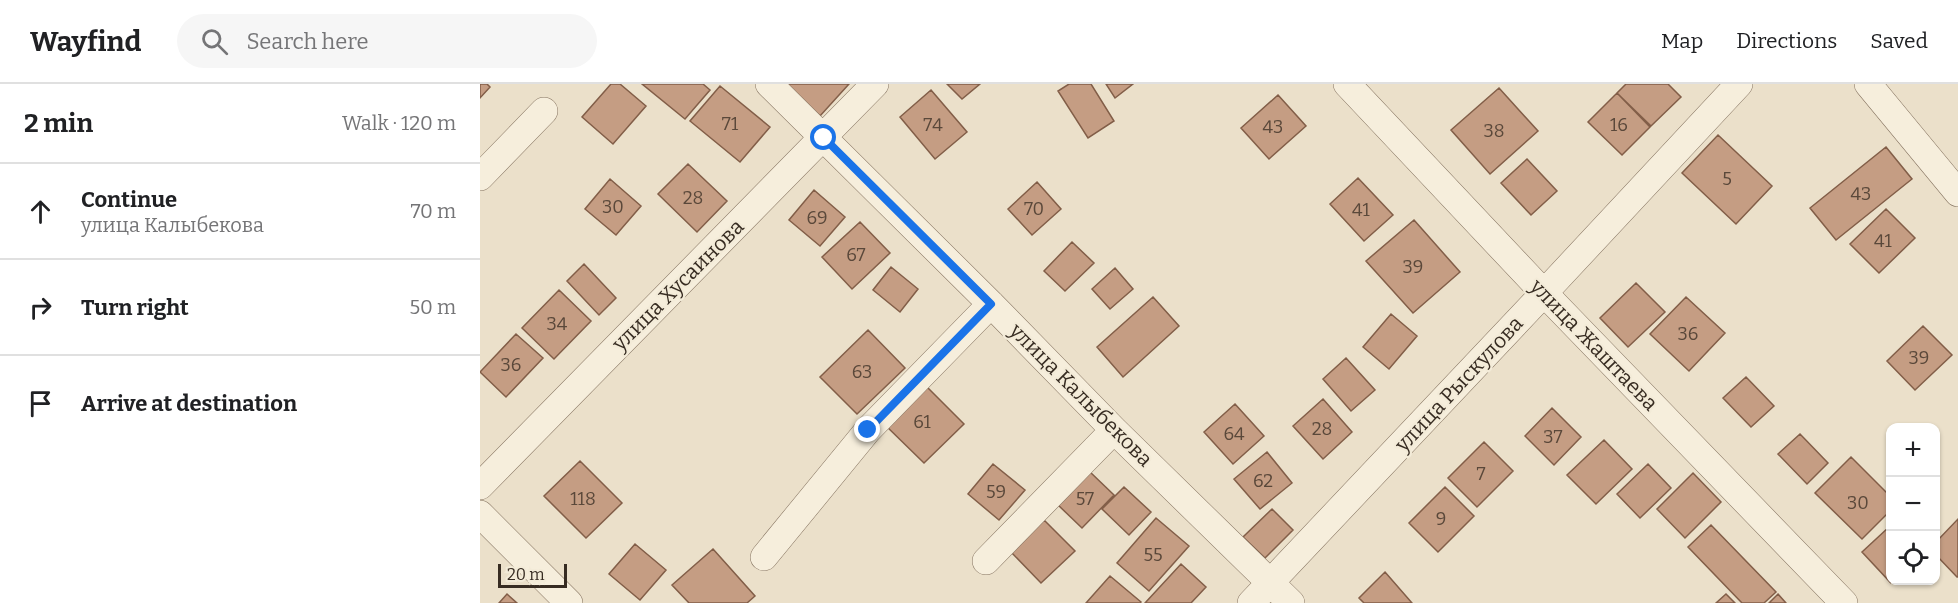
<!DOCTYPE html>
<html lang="en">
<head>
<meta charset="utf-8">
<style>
  body { margin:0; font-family:Bitter,serif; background:#f6f6f6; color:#202124 }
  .controls { position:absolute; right:18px; bottom:18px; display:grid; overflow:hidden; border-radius:12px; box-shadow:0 2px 4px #0004 }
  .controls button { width:54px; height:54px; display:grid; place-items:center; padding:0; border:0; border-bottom:2px solid #e0e0e0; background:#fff; color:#202124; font:30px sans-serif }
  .scale { position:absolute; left:18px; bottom:15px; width:69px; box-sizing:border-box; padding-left:6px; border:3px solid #372c22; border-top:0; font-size:16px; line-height:21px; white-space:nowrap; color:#372c22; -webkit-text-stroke:4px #f3ebd8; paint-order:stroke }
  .stop { position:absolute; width:18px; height:18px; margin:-14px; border:4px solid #1a73e8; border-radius:50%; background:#fff }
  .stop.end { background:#1a73e8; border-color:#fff; box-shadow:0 2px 6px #0008 }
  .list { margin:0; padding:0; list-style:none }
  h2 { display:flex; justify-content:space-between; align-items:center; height:78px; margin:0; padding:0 24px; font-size:26px }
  h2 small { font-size:20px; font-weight:400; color:#757577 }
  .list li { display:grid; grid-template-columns:39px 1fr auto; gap:18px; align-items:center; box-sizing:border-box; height:96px; padding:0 24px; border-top:2px solid #e0e0e0 }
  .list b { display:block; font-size:22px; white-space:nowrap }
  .list p { margin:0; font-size:20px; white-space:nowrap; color:#757577 }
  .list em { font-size:20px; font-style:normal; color:#757577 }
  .icon { flex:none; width:33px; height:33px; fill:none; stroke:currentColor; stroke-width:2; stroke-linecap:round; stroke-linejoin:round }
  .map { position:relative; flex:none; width:1478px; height:519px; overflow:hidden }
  header { display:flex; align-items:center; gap:36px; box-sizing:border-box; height:84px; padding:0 30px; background:#fff; border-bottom:2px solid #e0e0e0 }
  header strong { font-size:28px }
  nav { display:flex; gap:33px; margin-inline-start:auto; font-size:21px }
  .search { width:420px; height:54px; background:#f6f6f6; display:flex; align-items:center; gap:15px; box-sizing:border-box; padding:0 21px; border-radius:33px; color:#757577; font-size:22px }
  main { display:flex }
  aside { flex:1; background:#fff }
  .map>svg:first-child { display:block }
  .building { fill:#c59d83; stroke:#825e48; stroke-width:1.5 }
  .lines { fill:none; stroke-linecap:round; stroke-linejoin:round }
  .minor-casing { stroke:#857360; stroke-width:28 }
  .minor { stroke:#f6eedc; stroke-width:27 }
  .route { stroke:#1a73e8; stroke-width:8 }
  .labels { text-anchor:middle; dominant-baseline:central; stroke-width:4.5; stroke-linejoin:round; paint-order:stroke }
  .number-label { font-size:18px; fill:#5a483a }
  .street-label { font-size:21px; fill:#372c22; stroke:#f3ebd8 }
</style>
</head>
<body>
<header>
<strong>Wayfind</strong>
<div class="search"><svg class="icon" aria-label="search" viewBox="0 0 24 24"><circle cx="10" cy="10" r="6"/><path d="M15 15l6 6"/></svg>Search here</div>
<nav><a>Map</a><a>Directions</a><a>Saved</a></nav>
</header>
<main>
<aside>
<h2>2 min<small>Walk · 120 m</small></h2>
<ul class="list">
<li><svg class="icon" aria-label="ahead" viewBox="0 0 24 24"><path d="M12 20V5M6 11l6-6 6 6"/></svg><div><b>Continue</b><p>улица Калыбекова</p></div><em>70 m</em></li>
<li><svg class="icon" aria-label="right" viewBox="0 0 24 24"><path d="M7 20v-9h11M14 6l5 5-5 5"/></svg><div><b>Turn right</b></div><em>50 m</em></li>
<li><svg class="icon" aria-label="arrive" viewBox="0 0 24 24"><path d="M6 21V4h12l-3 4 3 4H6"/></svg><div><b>Arrive at destination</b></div></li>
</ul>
</aside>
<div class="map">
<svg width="1478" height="519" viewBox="0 0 1478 519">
  <rect width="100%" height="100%" fill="#ebe0ca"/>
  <path class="building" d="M 0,0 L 7,0 L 10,3 L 0,14 Z
    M 131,0 L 140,0 L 166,22 L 133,60 L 102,33 Z
    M 162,0 L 223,0 L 230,6 L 205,35 Z
    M 304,0 L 369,0 L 340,32 Z
    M 467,0 L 500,0 L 482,15 Z
    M 589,0 L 611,0 L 634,37 L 608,54 L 578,7 Z
    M 626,0 L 653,0 L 635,14 Z
    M 1146,0 L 1188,0 L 1201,13 L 1171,42 L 1137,9 Z
    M 240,2 L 290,43 L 260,78 L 210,37 Z
    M 1019,4 L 1058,47 L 1010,90 L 971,46 Z
    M 451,6 L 487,48 L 455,75 L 420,33 Z
    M 1137,9 L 1170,43 L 1142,71 L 1108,38 Z
    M 798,11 L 826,42 L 789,75 L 761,44 Z
    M 1238,51 L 1292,102 L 1256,140 L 1202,89 Z
    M 1406,63 L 1432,95 L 1356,156 L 1330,124 Z
    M 1047,75 L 1077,107 L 1051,131 L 1021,99 Z
    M 208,80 L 247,117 L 217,148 L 178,110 Z
    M 878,94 L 913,131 L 884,157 L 850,120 Z
    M 130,95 L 161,122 L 136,151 L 105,125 Z
    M 557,98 L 581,125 L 552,151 L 528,125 Z
    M 334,106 L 365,133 L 340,162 L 309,136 Z
    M 1406,125 L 1435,154 L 1399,189 L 1370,160 Z
    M 934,136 L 980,188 L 933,229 L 886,177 Z
    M 380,138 L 410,169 L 372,205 L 342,173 Z
    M 592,158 L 614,179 L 585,207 L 564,187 Z
    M 104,180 L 136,214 L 119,231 L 87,197 Z
    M 411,183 L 438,205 L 420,228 L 393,206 Z
    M 635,184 L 653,205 L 630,225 L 612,205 Z
    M 1156,199 L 1185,228 L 1148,263 L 1120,234 Z
    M 79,206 L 111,237 L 74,275 L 42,244 Z
    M 673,213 L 699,242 L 643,293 L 617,263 Z
    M 1206,213 L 1245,249 L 1209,287 L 1170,250 Z
    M 911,230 L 937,252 L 909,285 L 883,263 Z
    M 1443,242 L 1472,271 L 1435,306 L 1407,277 Z
    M 388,246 L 425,284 L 377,330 L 340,293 Z
    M 36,250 L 63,274 L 26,313 L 0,288 Z
    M 866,274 L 895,306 L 871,327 L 843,295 Z
    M 1266,293 L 1294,322 L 1271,343 L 1243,314 Z
    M 441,297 L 484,340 L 444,379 L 401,337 Z
    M 843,315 L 872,348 L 843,375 L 813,342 Z
    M 755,320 L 784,352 L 753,380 L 724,348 Z
    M 1072,324 L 1101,353 L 1074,381 L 1045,352 Z
    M 1320,350 L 1348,379 L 1327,400 L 1298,370 Z
    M 1124,356 L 1152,385 L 1116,420 L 1087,391 Z
    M 1004,358 L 1033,387 L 997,423 L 968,394 Z
    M 787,368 L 812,399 L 780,425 L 754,395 Z
    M 1371,373 L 1410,412 L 1410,427 L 1382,455 L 1335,409 Z
    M 100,377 L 142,419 L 106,454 L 64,412 Z
    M 513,380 L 545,406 L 519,436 L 488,410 Z
    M 1168,380 L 1191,404 L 1160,434 L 1137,410 Z
    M 609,387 L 634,411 L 602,444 L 577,420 Z
    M 1213,389 L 1241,418 L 1205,454 L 1177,425 Z
    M 644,403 L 671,428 L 649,451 L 622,425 Z
    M 965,403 L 994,432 L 958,468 L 929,439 Z
    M 792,425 L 813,446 L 785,474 L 763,453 Z
    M 676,434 L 709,462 L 669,507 L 637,479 Z
    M 1478,435 L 1478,493 L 1477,493 L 1456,471 L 1456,458 Z
    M 564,436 L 595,467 L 561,499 L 531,468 Z
    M 1231,441 L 1296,508 L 1284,519 L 1262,519 L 1208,463 Z
    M 1409,443 L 1410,444 L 1410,498 L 1382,468 Z
    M 155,460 L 186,486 L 160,516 L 129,490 Z
    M 233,465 L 275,512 L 267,519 L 209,519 L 192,501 Z
    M 701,480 L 726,503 L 711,519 L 665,519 Z
    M 905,488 L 932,519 L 884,519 L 879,514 Z
    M 630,492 L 661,518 L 660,519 L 606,519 Z
    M 27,510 L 37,519 L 19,519 Z
    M 1246,510 L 1255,519 L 1236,519 Z
    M 1298,510 L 1306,519 L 1289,519 Z"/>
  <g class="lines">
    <g class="minor-casing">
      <path id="minor" d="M 289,0 L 511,220 L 634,346 L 811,519
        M 867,0 L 1064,209 L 1364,519
        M 1388,0 L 1478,109
        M 0,93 L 64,27
        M 0,402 L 395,0
        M 0,430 L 89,519
        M 284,473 L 388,346 L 511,220
        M 506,477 L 634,346
        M 771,519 L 1064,209 L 1259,0"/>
    </g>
    <use href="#minor" class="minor"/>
  </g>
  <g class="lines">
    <path class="route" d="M 344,54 L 511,220 L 388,346"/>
  </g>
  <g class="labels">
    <g class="number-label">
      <text x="250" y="40">71</text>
      <text x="453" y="41">74</text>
      <text x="1139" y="41">16</text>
      <text x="793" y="43">43</text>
      <text x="1014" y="47">38</text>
      <text x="1247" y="95">5</text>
      <text x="1381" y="110">43</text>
      <text x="213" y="114">28</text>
      <text x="133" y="123">30</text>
      <text x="554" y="125">70</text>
      <text x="881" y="126">41</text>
      <text x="337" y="134">69</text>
      <text x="1403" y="157">41</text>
      <text x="376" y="171">67</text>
      <text x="933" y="183">39</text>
      <text x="77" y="240">34</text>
      <text x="1208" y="250">36</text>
      <text x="1439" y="274">39</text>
      <text x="31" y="281">36</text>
      <text x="382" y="288">63</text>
      <text x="442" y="338">61</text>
      <text x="842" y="345">28</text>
      <text x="754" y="350">64</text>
      <text x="1073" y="353">37</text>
      <text x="1001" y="390">7</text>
      <text x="783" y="397">62</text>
      <text x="516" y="408">59</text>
      <text x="103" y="415">118</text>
      <text x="605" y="415">57</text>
      <text x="1378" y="419">30</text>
      <text x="961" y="435">9</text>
      <text x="673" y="471">55</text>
    </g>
    <g class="street-label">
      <text transform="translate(198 201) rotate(-45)">улица Хусаинова</text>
      <text transform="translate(1114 261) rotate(46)">улица Жаштаева</text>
      <text transform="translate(979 300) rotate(-47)">улица Рыскулова</text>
      <text transform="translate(601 311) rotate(45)">улица Калыбекова</text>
    </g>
  </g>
</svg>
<div class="controls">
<button>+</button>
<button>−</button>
<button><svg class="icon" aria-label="locate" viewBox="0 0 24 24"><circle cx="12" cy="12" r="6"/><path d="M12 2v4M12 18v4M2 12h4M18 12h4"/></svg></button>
</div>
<div class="scale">20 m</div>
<div class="stop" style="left:344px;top:54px"></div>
<div class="stop end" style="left:388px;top:346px"></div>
</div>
</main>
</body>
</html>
